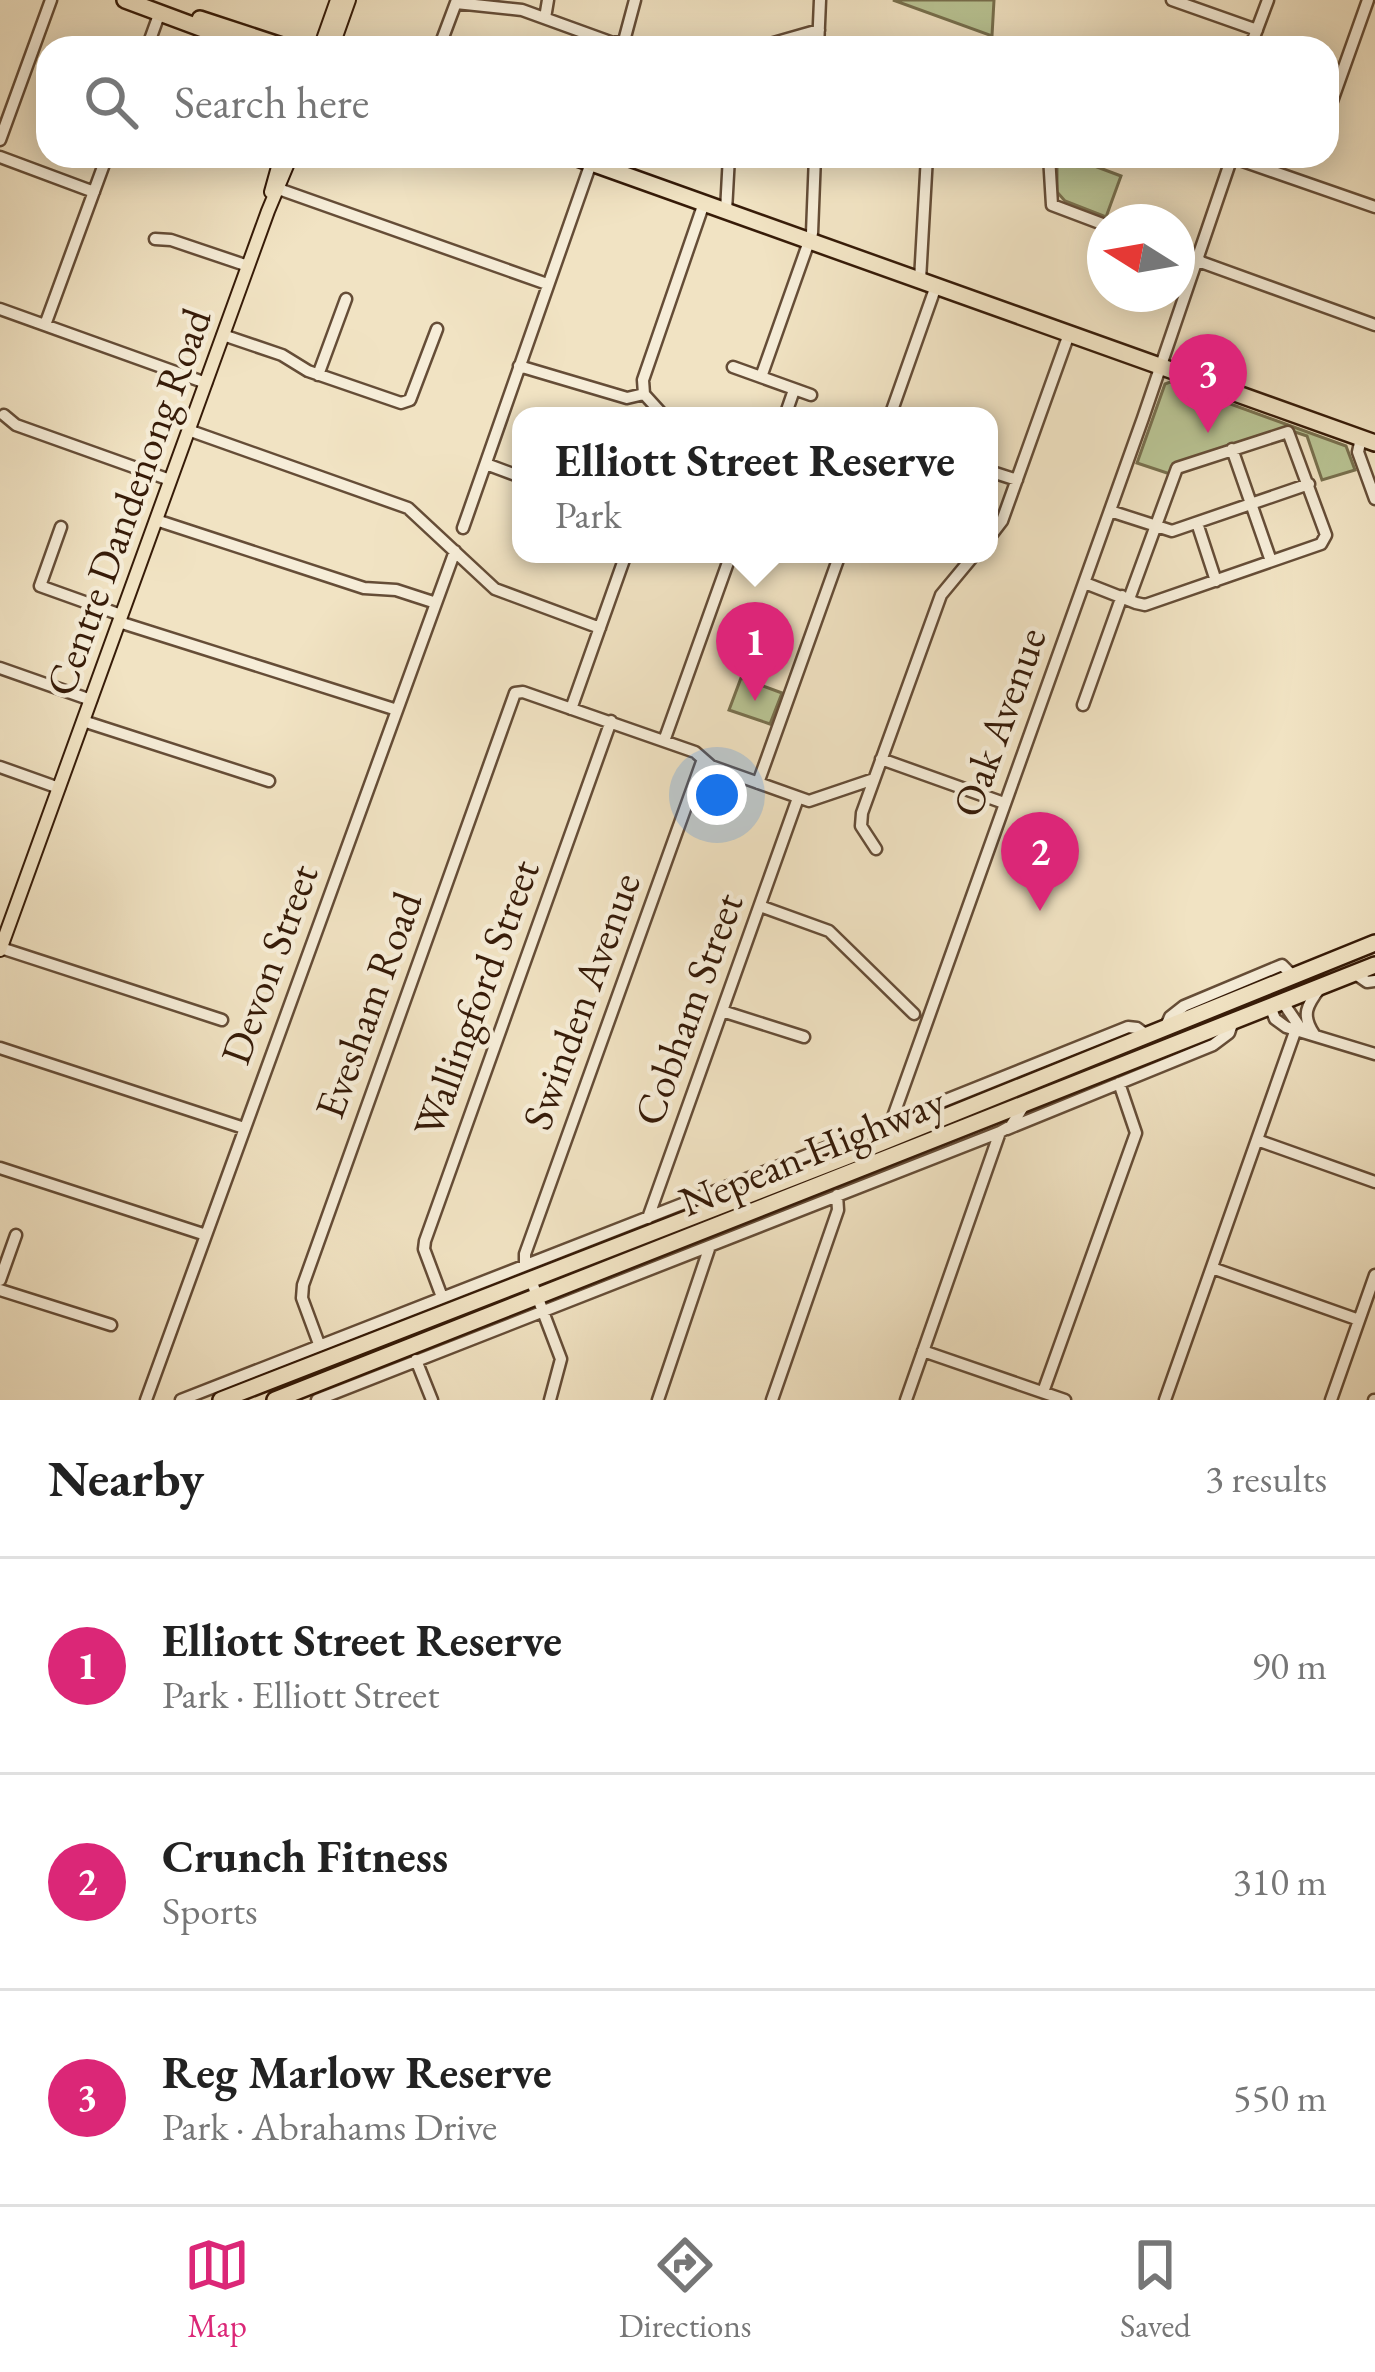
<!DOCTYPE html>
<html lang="en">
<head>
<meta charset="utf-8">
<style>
  body { margin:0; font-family:"EB Garamond",serif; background:#f2f2f2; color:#222 }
  .compass { position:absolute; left:1087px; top:204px; width:108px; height:108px; border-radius:50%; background:#fff; box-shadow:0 6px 30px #0003; rotate:281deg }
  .you { position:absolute; left:717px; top:795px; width:42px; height:42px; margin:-30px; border:9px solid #fff; border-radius:50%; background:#1a73e8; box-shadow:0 0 0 18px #1a73e833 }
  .badge { display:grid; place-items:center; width:78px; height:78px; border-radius:50%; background:#db2777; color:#fff; font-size:39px; font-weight:700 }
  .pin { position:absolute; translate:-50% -99px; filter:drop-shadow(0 3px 6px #0008) }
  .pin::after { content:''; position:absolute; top:63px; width:42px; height:36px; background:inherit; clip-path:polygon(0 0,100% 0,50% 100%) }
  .popup { position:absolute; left:512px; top:407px; width:486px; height:156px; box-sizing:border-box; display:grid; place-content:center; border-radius:24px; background:#fff; filter:drop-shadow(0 3px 9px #0005); font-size:39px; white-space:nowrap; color:#767676 }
  .popup b { font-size:45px; color:#222 }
  .popup::after { content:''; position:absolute; left:50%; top:100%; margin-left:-24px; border:24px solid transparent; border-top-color:#fff }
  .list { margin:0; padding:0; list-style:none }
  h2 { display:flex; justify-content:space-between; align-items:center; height:156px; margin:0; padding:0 48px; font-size:51px }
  h2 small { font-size:39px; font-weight:400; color:#767676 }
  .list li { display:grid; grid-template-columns:78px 1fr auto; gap:36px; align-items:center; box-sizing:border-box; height:216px; padding:0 48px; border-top:3px solid #e0e0e0 }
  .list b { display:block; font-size:45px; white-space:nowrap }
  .list p { margin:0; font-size:39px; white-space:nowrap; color:#767676 }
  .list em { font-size:39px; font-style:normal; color:#767676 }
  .icon { flex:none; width:66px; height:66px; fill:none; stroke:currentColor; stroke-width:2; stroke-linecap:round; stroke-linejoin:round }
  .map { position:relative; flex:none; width:1375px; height:1400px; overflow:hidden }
  .search { position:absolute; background:#fff; box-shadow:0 6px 30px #0003; left:36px; right:36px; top:36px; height:132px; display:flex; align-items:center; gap:30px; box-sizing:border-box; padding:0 42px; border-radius:36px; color:#767676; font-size:45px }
  .sheet { height:804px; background:#fff }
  nav { display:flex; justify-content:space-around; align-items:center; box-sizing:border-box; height:168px; border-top:3px solid #e0e0e0; background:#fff; font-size:33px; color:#767676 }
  nav a { display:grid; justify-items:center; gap:6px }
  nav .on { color:#db2777 }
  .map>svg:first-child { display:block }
  .green { fill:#b9c494; stroke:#78704e; stroke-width:3 }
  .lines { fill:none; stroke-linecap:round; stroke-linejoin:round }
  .minor-casing { stroke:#654d37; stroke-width:15 }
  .major-casing { stroke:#361b08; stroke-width:16 }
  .highway-casing { stroke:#361b08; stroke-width:20 }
  .minor { stroke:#f6edd8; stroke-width:10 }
  .major { stroke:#f1e3c3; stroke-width:12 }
  .highway { stroke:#f1e3c3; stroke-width:15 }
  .labels { text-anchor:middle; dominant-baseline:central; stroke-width:9; stroke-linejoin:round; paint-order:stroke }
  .street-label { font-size:42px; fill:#361b08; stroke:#f6edd8 }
</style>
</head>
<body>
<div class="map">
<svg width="1375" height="1400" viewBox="0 0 1375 1400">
  <rect width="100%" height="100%" fill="#f1e3c3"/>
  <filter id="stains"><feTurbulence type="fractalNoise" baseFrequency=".00167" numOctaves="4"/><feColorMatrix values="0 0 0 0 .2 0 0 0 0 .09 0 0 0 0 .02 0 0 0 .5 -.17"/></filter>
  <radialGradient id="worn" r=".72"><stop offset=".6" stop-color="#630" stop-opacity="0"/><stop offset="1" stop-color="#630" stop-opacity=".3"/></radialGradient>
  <path class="green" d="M 893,0 L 994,0 L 992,36 Z
    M 1057,156 L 1068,156 L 1121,176 L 1106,217 L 1065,201 L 1057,192 Z
    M 1170,382 L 1346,446 L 1355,470 L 1322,480 L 1307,436 L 1283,428 L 1179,464 L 1170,474 L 1137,463 L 1165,384 Z
    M 741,678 L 782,693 L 770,724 L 729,710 Z"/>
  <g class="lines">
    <g class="minor-casing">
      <path id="minor" d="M 1172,0 L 1257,30
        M 456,3 L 522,10 L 613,43 L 624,41 L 632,48
        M 545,18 L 548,0
        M 624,41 L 635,0
        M 147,48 L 160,12
        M 439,48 L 457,0
        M 756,48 L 819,30
        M 818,48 L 820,0
        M 1250,48 L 1268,0
        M 1331,104 L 1368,0
        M 0,140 L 51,0
        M 263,156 L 285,163
        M 1049,156 L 1052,205 L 1105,225
        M 0,157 L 94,192
        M 1231,157 L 1375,207
        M 273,187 L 547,284
        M 726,211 L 729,156
        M 155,239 L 171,240 L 248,266
        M 1177,251 L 1199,259
        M 1198,261 L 1375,325
        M 920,280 L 927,156
        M 0,309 L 206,383
        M 45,325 L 107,156
        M 223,335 L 282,355 L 308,371 L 401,403 L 410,400 L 437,329
        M 519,366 L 627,398 L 644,394
        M 733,367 L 811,395
        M 318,375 L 346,299
        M 761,377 L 812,233 L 815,156
        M 4,415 L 16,425 L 170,480
        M 664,416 L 644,394 L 643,380 L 704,203
        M 785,416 L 794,390
        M 890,416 L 936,286
        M 188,430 L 408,508 L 495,589 L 600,628
        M 1357,437 L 1361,438 L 1358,452 L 1375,499
        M 1232,449 L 1271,561
        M 486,464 L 521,477
        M 989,471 L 1017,480
        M 1110,511 L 1172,531 L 1309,484
        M 156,520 L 364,588 L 396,590 L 436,603
        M 1197,523 L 1216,581
        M 61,527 L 40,586 L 121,615
        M 463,528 L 591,163
        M 989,538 L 1002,521 L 1069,334
        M 1085,583 L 1136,603 L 1145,605 L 1321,544 L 1326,535 L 1288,432 L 1177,468 L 1129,599
        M 119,622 L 397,710
        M 0,668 L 91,700
        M 1083,705 L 1122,596
        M 571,709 L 626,554
        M 83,721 L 269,781
        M 664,741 L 731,554
        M 881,759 L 1004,803
        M 0,767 L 59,788
        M 758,783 L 840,554
        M 876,849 L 861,826 L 862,813 L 941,595 L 975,554
        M 760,906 L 829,931 L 914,1014
        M 1,948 L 222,1020
        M 1354,973 L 1367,982 L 1375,981
        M 1282,1001 L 1301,1029
        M 1270,1006 L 1275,1019 L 1286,1027 L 1375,1054
        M 722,1011 L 804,1037
        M 1166,1026 L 1170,1017 L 1184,1006 L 1282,965 L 1293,976
        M 1314,1034 C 1301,1015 1307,1005 1320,988
        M 0,1048 L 244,1128
        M 923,1126 L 927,1114 L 936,1104 L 1128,1027 L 1137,1028 L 1148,1036
        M 1007,1129 L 1213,1045 L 1229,1033 L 1233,1021
        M 1257,1140 L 1375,1182
        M 884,1142 L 1143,418 L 1232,157
        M 0,1168 L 206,1235
        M 648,1218 L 798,798
        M 525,1265 L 525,1254 L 703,759
        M 1212,1268 L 1359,1320
        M 0,1280 L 16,1235
        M 531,1280 L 561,1359 L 550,1400
        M 0,1290 L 111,1325
        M 442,1297 L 424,1249 L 425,1241 L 611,721
        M 319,1344 L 302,1298 L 303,1285 L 515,693 L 523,692 L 695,752 L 711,766 L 809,801 L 874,779
        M 923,1351 L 1065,1400
        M 416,1360 L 432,1400
        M 1043,1392 L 1136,1133 L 1119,1083
        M 146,1400 L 455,551
        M 181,1400 L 838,1143 L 856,1139 L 870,1147
        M 317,1400 L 1000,1132 L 1011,1126 L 1024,1105
        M 658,1400 L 710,1246
        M 772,1400 L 838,1210 L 837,1195
        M 906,1400 L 1000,1132
        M 1165,1400 L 1296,1029
        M 1331,1400 L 1375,1275
        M 1374,1400 L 1375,1400"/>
    </g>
    <g class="major-casing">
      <path id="major" d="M 320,48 L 337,0
        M 332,48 L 349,0
        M 271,192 L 281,156
        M 0,950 L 268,211 L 291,156"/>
    </g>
    <g class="highway-casing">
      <path id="highway" d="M 125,0 L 254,48
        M 200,19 L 288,48
        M 572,156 L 1375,443
        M 221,1400 L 851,1155 L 1375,943
        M 275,1400 L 1375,965"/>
    </g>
    <use href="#minor" class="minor"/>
    <use href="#major" class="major"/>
    <use href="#highway" class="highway"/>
  </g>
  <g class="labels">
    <g class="street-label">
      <text transform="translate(128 502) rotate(-70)">Centre Dandenong Road</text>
      <text transform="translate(999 722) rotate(-70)">Oak Avenue</text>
      <text transform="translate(269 964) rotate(-70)">Devon Street</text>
      <text transform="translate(476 998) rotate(-70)">Wallingford Street</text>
      <text transform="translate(581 1001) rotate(-70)">Swinden Avenue</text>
      <text transform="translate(368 1005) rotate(-70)">Evesham Road</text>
      <text transform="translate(688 1009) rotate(-70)">Cobham Street</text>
      <text transform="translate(812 1151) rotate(-22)">Nepean Highway</text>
    </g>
  </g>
  <rect width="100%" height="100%" filter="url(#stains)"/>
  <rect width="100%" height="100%" fill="url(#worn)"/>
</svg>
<svg class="compass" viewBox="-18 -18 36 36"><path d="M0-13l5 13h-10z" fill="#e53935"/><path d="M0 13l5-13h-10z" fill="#767676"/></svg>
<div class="you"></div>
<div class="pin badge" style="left:755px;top:701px">1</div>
<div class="popup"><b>Elliott Street Reserve</b>Park</div>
<div class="pin badge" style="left:1040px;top:911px">2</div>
<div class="pin badge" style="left:1208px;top:433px">3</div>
<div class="search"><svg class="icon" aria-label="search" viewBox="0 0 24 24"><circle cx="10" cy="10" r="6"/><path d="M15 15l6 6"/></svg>Search here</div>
</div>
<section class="sheet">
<h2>Nearby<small>3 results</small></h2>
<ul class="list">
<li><span class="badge">1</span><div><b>Elliott Street Reserve</b><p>Park · Elliott Street</p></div><em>90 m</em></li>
<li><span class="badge">2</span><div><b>Crunch Fitness</b><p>Sports</p></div><em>310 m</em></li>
<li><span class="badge">3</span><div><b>Reg Marlow Reserve</b><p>Park · Abrahams Drive</p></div><em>550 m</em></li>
</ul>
</section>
<nav>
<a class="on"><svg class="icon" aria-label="map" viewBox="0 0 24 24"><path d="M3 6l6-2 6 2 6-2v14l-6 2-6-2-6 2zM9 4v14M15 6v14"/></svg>Map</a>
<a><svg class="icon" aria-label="directions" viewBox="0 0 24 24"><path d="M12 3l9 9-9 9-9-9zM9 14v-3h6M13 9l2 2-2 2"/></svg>Directions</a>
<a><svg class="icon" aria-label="saved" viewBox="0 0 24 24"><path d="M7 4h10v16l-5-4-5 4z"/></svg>Saved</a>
</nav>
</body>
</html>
